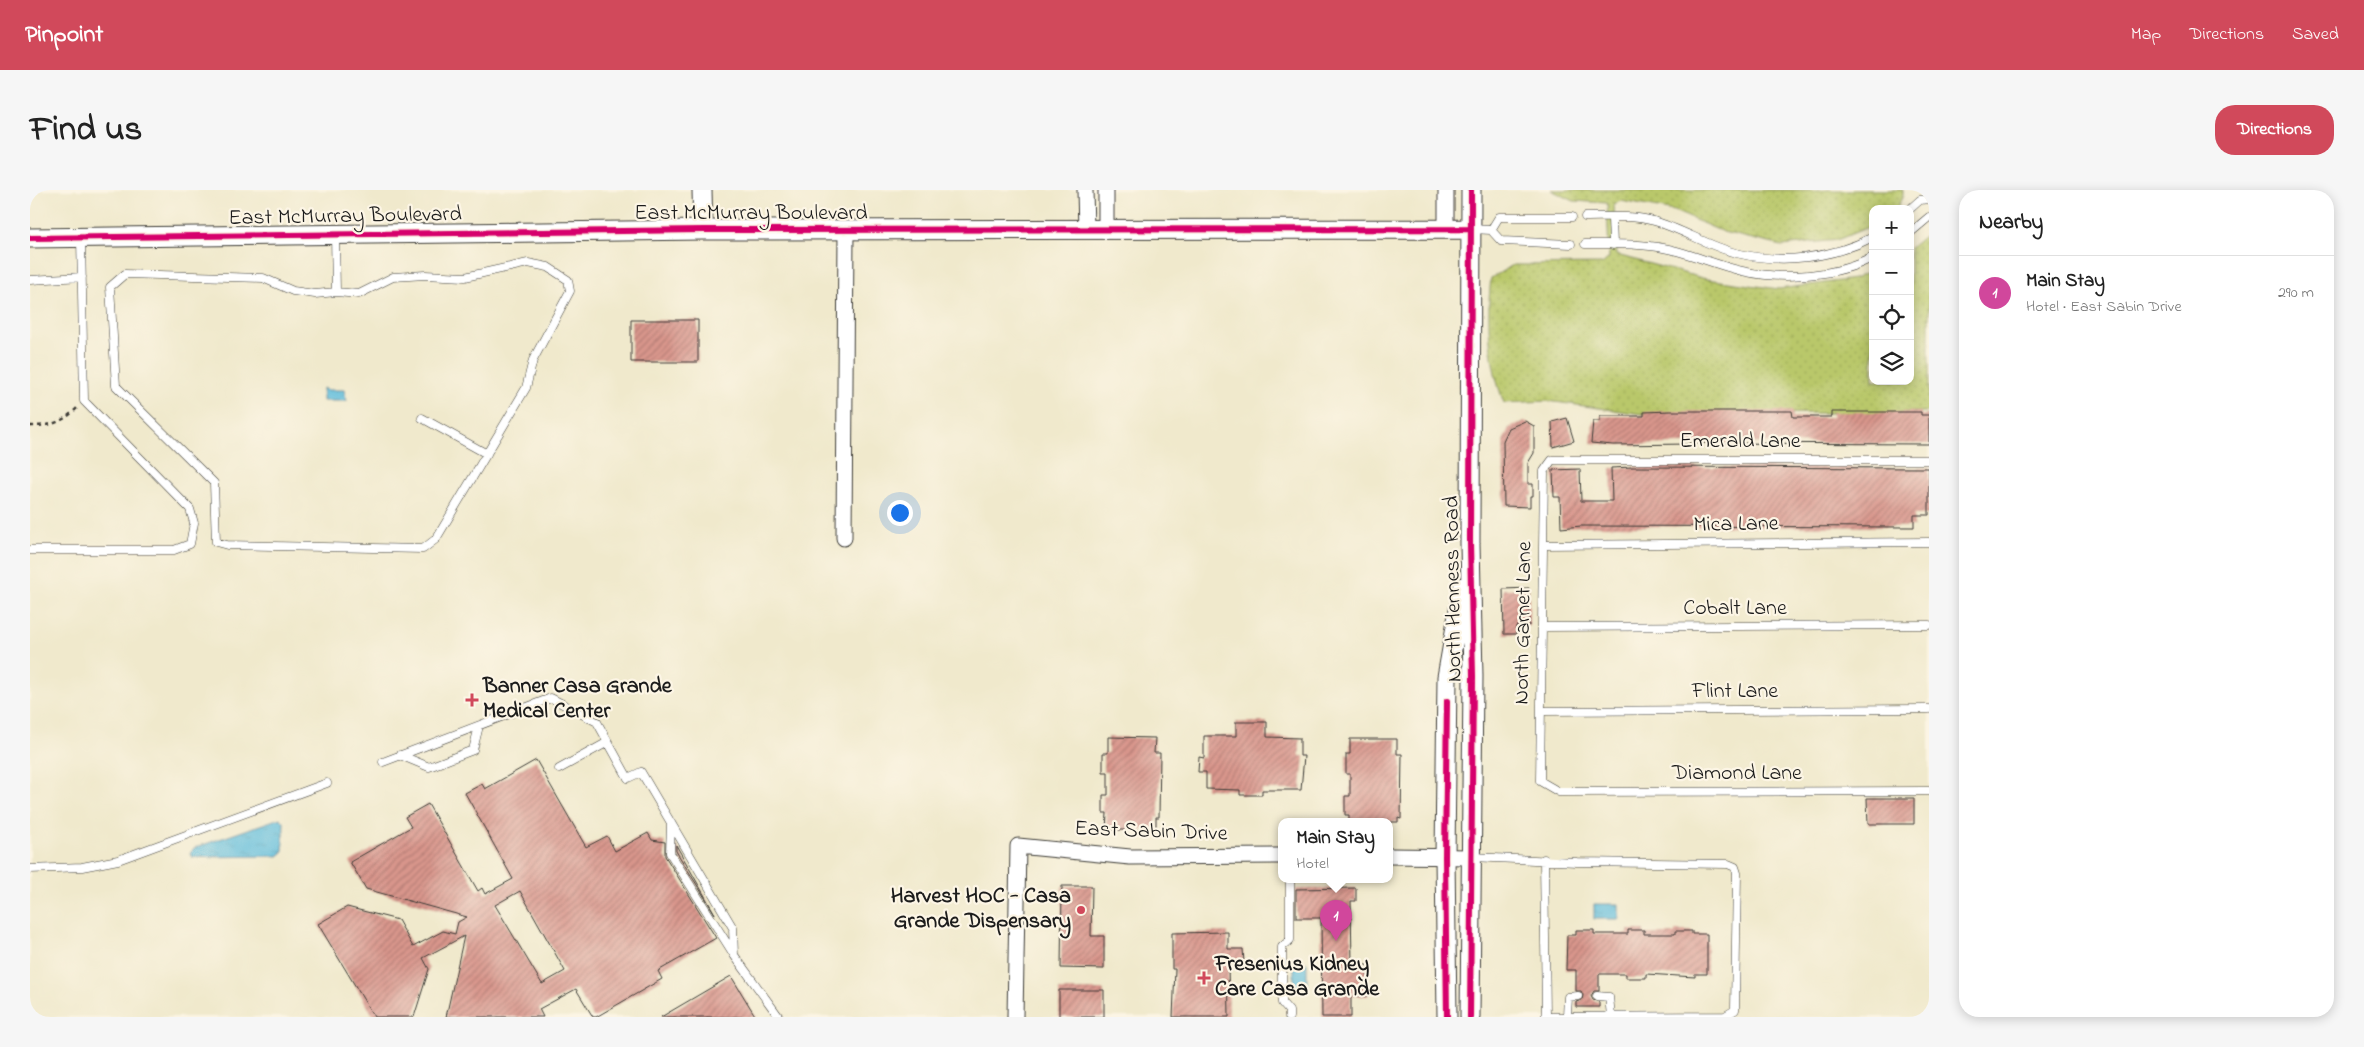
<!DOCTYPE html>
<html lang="en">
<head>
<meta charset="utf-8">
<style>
  body { margin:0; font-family:"Indie Flower",sans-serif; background:#f6f6f6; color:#222 }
  .controls { position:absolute; right:15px; top:15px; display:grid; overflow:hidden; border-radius:10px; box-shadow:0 2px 12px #0003 }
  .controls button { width:45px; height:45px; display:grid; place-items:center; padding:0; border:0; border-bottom:1px solid #e0e0e0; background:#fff; color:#222; font:25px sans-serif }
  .you { position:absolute; left:869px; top:322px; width:18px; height:18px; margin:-12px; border:4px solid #fff; border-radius:50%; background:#1a73e8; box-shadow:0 0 0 8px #1a73e833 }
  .badge { display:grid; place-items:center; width:32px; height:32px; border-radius:50%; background:#d1495b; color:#fff; font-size:16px; font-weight:700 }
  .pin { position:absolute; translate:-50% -41px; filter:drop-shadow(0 1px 2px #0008) }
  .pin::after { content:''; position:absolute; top:26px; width:18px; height:15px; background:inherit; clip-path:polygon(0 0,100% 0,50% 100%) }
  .popup { position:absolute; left:1248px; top:628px; width:115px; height:65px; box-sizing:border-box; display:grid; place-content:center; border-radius:10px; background:#fff; filter:drop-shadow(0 1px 4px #0005); font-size:16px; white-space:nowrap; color:#767676 }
  .popup b { font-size:19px; color:#222 }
  .popup::after { content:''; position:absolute; left:50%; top:100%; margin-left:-10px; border:10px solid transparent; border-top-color:#fff }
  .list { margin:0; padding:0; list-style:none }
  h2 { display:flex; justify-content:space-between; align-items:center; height:65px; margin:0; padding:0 20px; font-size:21px }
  h2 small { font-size:16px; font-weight:400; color:#767676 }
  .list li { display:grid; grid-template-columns:32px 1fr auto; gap:15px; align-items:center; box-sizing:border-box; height:75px; padding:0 20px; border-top:1px solid #e0e0e0 }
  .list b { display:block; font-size:19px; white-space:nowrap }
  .list p { margin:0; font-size:16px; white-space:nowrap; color:#767676 }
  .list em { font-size:16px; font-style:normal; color:#767676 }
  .icon { flex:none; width:28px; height:28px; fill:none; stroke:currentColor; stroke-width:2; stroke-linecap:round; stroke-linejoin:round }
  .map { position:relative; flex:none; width:1899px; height:827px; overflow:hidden; border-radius:20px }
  header { display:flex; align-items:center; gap:30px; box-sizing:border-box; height:70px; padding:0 25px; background:#d1495b; color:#fff }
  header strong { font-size:24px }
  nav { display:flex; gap:28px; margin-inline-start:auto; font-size:18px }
  .intro { display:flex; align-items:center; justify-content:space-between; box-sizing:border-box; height:120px; padding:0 30px }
  h1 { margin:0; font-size:35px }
  .button { padding:12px 22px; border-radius:20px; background:#d1495b; color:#fff; font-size:18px; font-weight:700 }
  main { display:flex; gap:30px; padding:0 30px }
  aside { flex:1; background:#fff; border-radius:20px; box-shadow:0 2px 12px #0003 }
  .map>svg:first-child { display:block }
  .grass { fill:url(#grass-dots); stroke:#6a7243 }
  .water { fill:url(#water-ripples); stroke:#3c6c7c }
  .building { fill:url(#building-hatch); fill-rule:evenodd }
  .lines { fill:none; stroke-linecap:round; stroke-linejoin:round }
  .service-casing { stroke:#3c3b36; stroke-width:9 }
  .minor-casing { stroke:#3c3b36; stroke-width:17 }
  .tertiary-casing { stroke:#3c3b36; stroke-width:21 }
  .path { stroke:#3c3b36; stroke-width:2.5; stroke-dasharray:4 4; stroke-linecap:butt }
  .service { stroke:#fff; stroke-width:8 }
  .minor { stroke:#fff; stroke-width:15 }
  .tertiary { stroke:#fff; stroke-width:19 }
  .cycleway-casing { stroke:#fcf5e5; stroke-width:9 }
  .cycleway { stroke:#d6006c; stroke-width:6 }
  .poi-dot { fill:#d1495b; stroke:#fcf5e5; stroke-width:2 }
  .labels { text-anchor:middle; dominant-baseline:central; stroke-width:4.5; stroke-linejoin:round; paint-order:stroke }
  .street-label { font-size:22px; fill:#1c1c1c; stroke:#fcf5e5 }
  .poi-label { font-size:22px; font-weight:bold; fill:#1c1c1c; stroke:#fcf5e5; text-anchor:start }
</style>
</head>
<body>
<header>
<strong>Pinpoint</strong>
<nav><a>Map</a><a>Directions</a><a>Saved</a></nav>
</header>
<div class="intro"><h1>Find us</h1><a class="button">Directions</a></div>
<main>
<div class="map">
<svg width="1899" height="827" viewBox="0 0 1899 827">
  <defs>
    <pattern id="grass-dots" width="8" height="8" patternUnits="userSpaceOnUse" patternTransform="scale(1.25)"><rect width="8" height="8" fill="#b9c86a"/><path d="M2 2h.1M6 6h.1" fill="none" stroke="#9eab5b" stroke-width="1.8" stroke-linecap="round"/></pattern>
    <pattern id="water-ripples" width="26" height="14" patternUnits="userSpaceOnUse" patternTransform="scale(1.25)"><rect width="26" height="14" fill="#5dbcdb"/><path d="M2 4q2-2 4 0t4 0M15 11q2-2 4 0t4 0" fill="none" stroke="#50a1bb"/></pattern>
    <pattern id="building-hatch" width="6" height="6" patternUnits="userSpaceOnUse" patternTransform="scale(1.25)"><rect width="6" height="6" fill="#d9968c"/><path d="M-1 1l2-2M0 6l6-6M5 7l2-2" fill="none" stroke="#af7a72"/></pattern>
  </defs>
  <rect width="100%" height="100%" fill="#fcf5e5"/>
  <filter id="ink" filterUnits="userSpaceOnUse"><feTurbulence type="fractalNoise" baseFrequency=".02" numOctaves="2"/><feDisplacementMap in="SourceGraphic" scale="10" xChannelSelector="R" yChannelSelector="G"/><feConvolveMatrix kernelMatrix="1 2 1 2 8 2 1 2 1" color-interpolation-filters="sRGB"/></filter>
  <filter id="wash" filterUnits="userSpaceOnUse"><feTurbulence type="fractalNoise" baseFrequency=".0096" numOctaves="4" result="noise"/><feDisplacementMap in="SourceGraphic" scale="20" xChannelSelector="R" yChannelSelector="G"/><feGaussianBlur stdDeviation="1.12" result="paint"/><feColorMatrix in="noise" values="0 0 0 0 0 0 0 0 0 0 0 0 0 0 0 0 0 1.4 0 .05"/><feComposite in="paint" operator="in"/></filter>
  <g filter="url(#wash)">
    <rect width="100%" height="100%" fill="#f0e9cc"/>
    <path class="grass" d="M 1521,0 L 1873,0 L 1873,6 L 1866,19 L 1843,19 L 1843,35 L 1807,50 L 1752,56 L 1693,42 L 1644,21 L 1591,11 L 1584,14 L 1587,65 L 1676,89 L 1749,99 L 1824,89 L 1843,80 L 1843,191 L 1880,191 L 1880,58 L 1899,42 L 1899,222 L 1619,225 L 1518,211 L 1474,213 C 1459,174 1456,130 1461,88 L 1483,75 L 1572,74 L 1579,68 L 1577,13 L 1544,11 Z"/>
    <path class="water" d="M 293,198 L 296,200 L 314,200 L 317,211 L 293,211 Z
      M 250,628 L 254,632 L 253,662 L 248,666 L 162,667 L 160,663 L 164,658 Z
      M 1564,714 L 1589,714 L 1589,729 L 1564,729 Z
      M 1264,773 L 1277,773 L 1277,798 L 1264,798 Z"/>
    <g id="blocks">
      <path class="building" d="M 601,130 L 668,130 L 668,172 L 601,172 Z
        M 1640,221 L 1762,221 L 1763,227 L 1802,227 L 1802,222 L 1891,222 L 1891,225 L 1899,225 L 1899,254 L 1659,253 L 1659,254 L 1583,255 L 1561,253 L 1563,231 L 1570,231 L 1570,226 L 1614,226 L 1614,222 Z
        M 1537,228 L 1544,251 L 1523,257 L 1522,232 Z
        M 1495,231 L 1504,236 L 1504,263 L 1498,273 L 1498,294 L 1503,294 L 1503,306 L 1500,306 L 1500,317 L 1474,316 L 1473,251 L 1479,238 Z
        M 1602,277 L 1899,278 L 1899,325 L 1884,325 L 1884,337 L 1551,336 L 1531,338 L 1530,307 L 1524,307 L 1523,280 L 1550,279 L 1551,311 L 1582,311 L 1581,278 Z
        M 1499,398 L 1499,436 L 1486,436 L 1486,444 L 1474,444 L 1473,399 Z
        M 1206,532 L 1237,532 L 1237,547 L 1270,548 L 1270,566 L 1274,566 L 1271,600 L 1232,600 L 1232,605 L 1210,605 L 1210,600 L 1176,599 L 1176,582 L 1168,582 L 1169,567 L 1174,568 L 1174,546 L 1206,546 Z
        M 1078,547 L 1125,548 L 1124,563 L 1130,563 L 1129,627 L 1126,627 L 1126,640 L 1076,640 L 1077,623 L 1073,623 L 1073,605 L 1078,605 L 1078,582 L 1073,582 L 1073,563 L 1078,563 Z
        M 1320,549 L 1367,549 L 1367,564 L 1372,564 L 1371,629 L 1368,628 L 1368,632 L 1319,632 L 1319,625 L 1315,625 L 1315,606 L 1320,606 L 1320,584 L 1316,584 L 1316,564 L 1320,564 Z
        M 506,570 L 556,657 L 577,646 L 585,661 L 618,643 L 622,650 L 635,652 L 635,666 L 686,748 L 628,781 L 632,789 L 566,827 L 563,827 L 546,799 L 509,819 L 513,827 L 416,827 L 434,746 L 393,768 L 399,779 L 384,827 L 344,827 L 288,734 L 317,717 L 368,730 L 383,757 L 413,741 L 425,744 L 428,732 L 437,727 L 336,699 L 320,672 L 381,637 L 375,627 L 398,614 L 448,701 L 452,698 L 455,704 L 483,689 L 435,603 L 452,594 L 455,599 ZM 490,701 L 535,781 L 512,794 L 465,715 Z
        M 1837,608 L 1884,608 L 1884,634 L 1838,634 Z
        M 646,655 L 685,724 L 646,661 Z
        M 1032,696 L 1062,696 L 1061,746 L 1074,746 L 1074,779 L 1031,778 Z
        M 1326,698 L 1326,711 L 1321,711 L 1322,775 L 1338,775 L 1338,806 L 1321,806 L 1321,827 L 1292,827 L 1291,728 L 1266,728 L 1266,699 Z
        M 1546,740 L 1564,740 L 1564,744 L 1598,744 L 1598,740 L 1614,740 L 1614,744 L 1645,744 L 1645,741 L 1662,741 L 1662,744 L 1677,744 L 1677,784 L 1665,784 L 1665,787 L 1616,784 L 1616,788 L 1596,788 L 1596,784 L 1569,784 L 1569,801 L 1564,801 L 1561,806 L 1563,810 L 1569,812 L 1569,817 L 1546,817 L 1546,812 L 1552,810 L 1553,805 L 1551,801 L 1546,801 L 1546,780 L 1536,780 L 1537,745 L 1546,745 Z
        M 1198,742 L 1198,759 L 1213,759 L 1214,773 L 1198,773 L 1199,827 L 1143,827 L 1145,779 L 1142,779 L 1142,743 Z
        M 701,786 L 726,827 L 631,827 Z
        M 1029,800 L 1074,800 L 1074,827 L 1029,827 Z"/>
    </g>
  </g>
  <g filter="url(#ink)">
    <use href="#blocks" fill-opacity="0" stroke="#3c3b36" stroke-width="1"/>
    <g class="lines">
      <g class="service-casing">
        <path id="service" d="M 1880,19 L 1890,10 L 1899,9
          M 1555,27 C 1577,27 1603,25 1624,31 C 1652,39 1678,56 1706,63 C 1751,74 1801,69 1843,47
          M 1582,28 L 1583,55
          M 1441,39 L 1461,40 L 1471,51 L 1541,54
          M 1461,40 L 1469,27 L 1542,27
          M 1880,43 L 1899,27
          M 305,44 L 306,102 L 285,104 L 263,101 L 233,88 L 95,84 L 80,97 L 86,196 L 184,293 L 186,352 L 197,355 L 393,359 L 406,349 L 496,198 L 503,170 L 540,101 L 538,90 L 518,77 L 498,73 L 435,87 L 395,85 L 363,87 L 329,104 L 306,102
          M 1555,54 C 1576,54 1599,53 1620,56 C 1652,59 1681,74 1712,81 C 1751,90 1808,87 1843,67
          M 0,90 L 52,87
          M 392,228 L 457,264
          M 1899,270 L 1522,270 L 1514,281 L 1510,591 L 1529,602 L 1899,601
          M 1513,355 L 1899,352
          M 0,360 L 144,360 L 160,354 L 164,333 L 160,319 L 54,211 L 51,47
          M 1512,437 L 1899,435
          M 1511,521 L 1899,519
          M 370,565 L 399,577 L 443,560 L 449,536
          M 353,572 L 521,508 L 567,532 L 598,588 L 611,582 L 703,738 L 704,765 L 749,827
          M 529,579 L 578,552
          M 641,633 L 640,663 L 703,763
          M 1442,667 L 1547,672 L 1698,674 L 1705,677 L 1707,683 L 1705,820 L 1695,826 L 1516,827
          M 1514,669 L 1516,826
          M 0,679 L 52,677 L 88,670 L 297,593
          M 1567,806 L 1579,807 L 1581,826
          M 1537,826 L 1538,807 L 1548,806
          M 1259,827 L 1259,821 L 1252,813 L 1252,757 L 1260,750 L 1260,690"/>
      </g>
      <g class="minor-casing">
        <path id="minor" d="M 1055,0 L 1056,40
          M 1076,0 L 1076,40
          M 1416,0 L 1416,40
          M 814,348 L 816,41
          M 1360,666 L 1442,667
          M 985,827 L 988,656 L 1100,667 L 1252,666"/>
      </g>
      <g class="tertiary-casing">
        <path id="tertiary" d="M 672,0 L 673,40
          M 0,48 L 673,40 L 1441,39
          M 1417,827 L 1415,667 L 1417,487 L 1433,397
          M 1440,827 L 1443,486 L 1440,354 L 1441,0"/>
      </g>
      <path class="path" d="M 0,236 C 21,236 32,233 47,218"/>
      <use href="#service" class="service"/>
      <use href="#minor" class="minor"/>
      <use href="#tertiary" class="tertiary"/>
      <g class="cycleway-casing">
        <path id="cycleway" d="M 0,48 L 673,40 L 1441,39
          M 1417,827 L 1415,667 L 1417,511
          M 1440,827 L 1443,486 L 1440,354 L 1441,0"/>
      </g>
      <use href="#cycleway" class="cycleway"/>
    </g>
  </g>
  <g class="poi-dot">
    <path d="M439.5 502.5h5v5h5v5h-5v5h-5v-5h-5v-5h5z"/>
    <circle cx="1051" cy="720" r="5"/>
    <path d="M1171.5 780.5h5v5h5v5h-5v5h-5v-5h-5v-5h5z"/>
  </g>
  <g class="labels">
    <g class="street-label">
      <text x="721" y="24">East McMurray Boulevard</text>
      <text transform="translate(315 27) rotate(-1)">East McMurray Boulevard</text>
      <text x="1710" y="252">Emerald Lane</text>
      <text transform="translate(1706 335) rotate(-1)">Mica Lane</text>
      <text transform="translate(1424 399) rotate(-91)">North Henness Road</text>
      <text x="1705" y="419">Cobalt Lane</text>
      <text transform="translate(1494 433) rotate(-89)">North Garnet Lane</text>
      <text x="1705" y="502">Flint Lane</text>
      <text x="1707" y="584">Diamond Lane</text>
      <text transform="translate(1121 642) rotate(2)">East Sabin Drive</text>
    </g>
    <g class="poi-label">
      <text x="453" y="497">Banner Casa Grande<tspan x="453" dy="25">Medical Center</tspan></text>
      <text x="1041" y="707" text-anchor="end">Harvest HOC - Casa<tspan x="1041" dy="25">Grande Dispensary</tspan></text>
      <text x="1185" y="775">Fresenius Kidney<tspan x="1185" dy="25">Care Casa Grande</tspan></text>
    </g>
  </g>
</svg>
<div class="controls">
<button>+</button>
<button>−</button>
<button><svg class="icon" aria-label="locate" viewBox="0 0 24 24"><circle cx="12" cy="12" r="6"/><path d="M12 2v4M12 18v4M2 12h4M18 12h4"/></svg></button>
<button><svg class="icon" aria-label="layers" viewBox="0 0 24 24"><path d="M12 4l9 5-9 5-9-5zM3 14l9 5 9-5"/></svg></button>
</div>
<div class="you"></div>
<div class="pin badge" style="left:1306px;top:751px;background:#d1479c">1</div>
<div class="popup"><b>Main Stay</b>Hotel</div>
</div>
<aside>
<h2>Nearby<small></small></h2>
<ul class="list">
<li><span class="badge" style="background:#d1479c">1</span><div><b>Main Stay</b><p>Hotel · East Sabin Drive</p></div><em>290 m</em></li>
</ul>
</aside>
</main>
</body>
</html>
